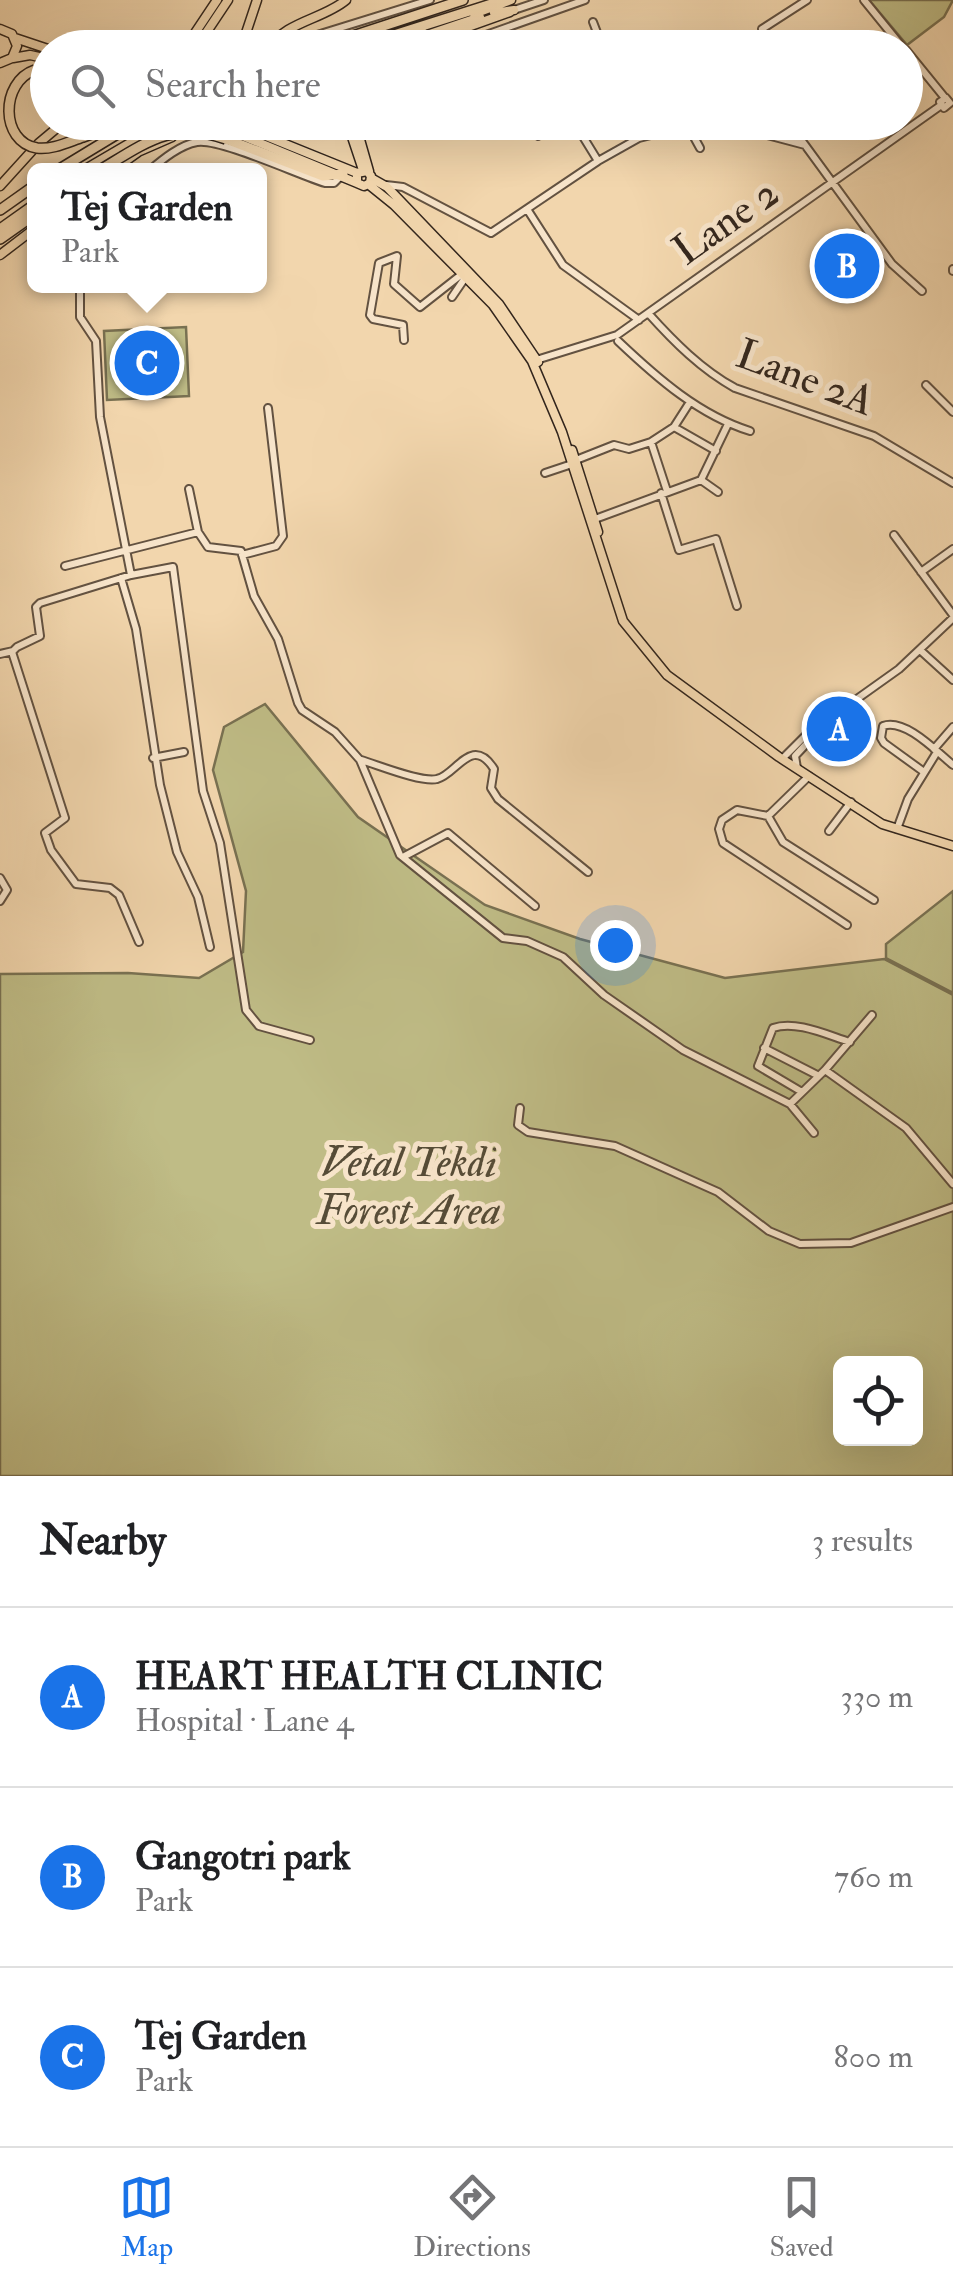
<!DOCTYPE html>
<html lang="en">
<head>
<meta charset="utf-8">
<style>
  body { margin:0; font-family:"IM FELL Double Pica",serif; background:#f6f6f6; color:#202124 }
  .controls { position:absolute; right:30px; bottom:30px; display:grid; overflow:hidden; border-radius:15px; box-shadow:0 10px 40px #0002 }
  .controls button { width:90px; height:90px; display:grid; place-items:center; padding:0; border:0; border-bottom:2px solid #e0e0e0; background:#fff; color:#202124; font:50px sans-serif }
  .you { position:absolute; left:615px; top:945px; width:35px; height:35px; margin:-25px; border:8px solid #fff; border-radius:50%; background:#1a73e8; box-shadow:0 0 0 15px #1a73e833 }
  .badge { display:grid; place-items:center; width:65px; height:65px; border-radius:50%; background:#1a73e8; color:#fff; font-size:32px; font-weight:700 }
  .pin { position:absolute; translate:-50% -50%; border:5px solid #fff; box-shadow:0 2px 10px #0006 }
  .popup { position:absolute; left:27px; top:163px; width:240px; height:130px; box-sizing:border-box; display:grid; place-content:center; border-radius:15px; background:#fff; filter:drop-shadow(0 2px 8px #0005); font-size:32px; white-space:nowrap; color:#757577 }
  .popup b { font-size:38px; color:#202124 }
  .popup::after { content:''; position:absolute; left:50%; top:100%; margin-left:-20px; border:20px solid transparent; border-top-color:#fff }
  .list { margin:0; padding:0; list-style:none }
  h2 { display:flex; justify-content:space-between; align-items:center; height:130px; margin:0; padding:0 40px; font-size:42px }
  h2 small { font-size:32px; font-weight:400; color:#757577 }
  .list li { display:grid; grid-template-columns:65px 1fr auto; gap:30px; align-items:center; box-sizing:border-box; height:180px; padding:0 40px; border-top:2px solid #e0e0e0 }
  .list b { display:block; font-size:38px; white-space:nowrap }
  .list p { margin:0; font-size:32px; white-space:nowrap; color:#757577 }
  .list em { font-size:32px; font-style:normal; color:#757577 }
  .icon { flex:none; width:55px; height:55px; fill:none; stroke:currentColor; stroke-width:2; stroke-linecap:round; stroke-linejoin:round }
  .map { position:relative; flex:none; width:953px; height:1476px; overflow:hidden }
  .search { position:absolute; background:#fff; box-shadow:0 10px 40px #0002; left:30px; right:30px; top:30px; height:110px; display:flex; align-items:center; gap:25px; box-sizing:border-box; padding:0 35px; border-radius:55px; color:#757577; font-size:38px }
  .sheet { height:670px; background:#fff }
  nav { display:flex; justify-content:space-around; align-items:center; box-sizing:border-box; height:140px; border-top:2px solid #e0e0e0; background:#fff; font-size:28px; color:#757577 }
  nav a { display:grid; justify-items:center; gap:5px }
  nav .on { color:#1a73e8 }
  .map>svg:first-child { display:block }
  .green { fill:#bfbc86; stroke:#797152; stroke-width:2.5; fill-rule:evenodd }
  .lines { fill:none; stroke-linecap:round; stroke-linejoin:round }
  .minor-casing { stroke:#635241; stroke-width:10 }
  .major-casing { stroke:#33261d; stroke-width:11 }
  .highway-casing { stroke:#33261d; stroke-width:12 }
  .minor { stroke:#f7e4ca; stroke-width:6 }
  .major { stroke:#f2d6ad; stroke-width:8 }
  .highway { stroke:#f2d6ad; stroke-width:9 }
  .highway-bridge-casing { stroke:#33261d; stroke-width:12; stroke-linecap:butt }
  .highway-bridge { stroke:#f2d6ad; stroke-width:9 }
  .labels { text-anchor:middle; dominant-baseline:central; stroke-width:10; stroke-linejoin:round; paint-order:stroke }
  .street-label { font-size:42px; fill:#33261d; stroke:#f7e4ca }
  .park-label { font-size:42px; font-style:italic; fill:#564c37; stroke:#f7e4ca }
</style>
</head>
<body>
<div class="map">
<svg width="953" height="1476" viewBox="0 0 953 1476">
  <rect width="100%" height="100%" fill="#f2d6ad"/>
  <filter id="stains"><feTurbulence type="fractalNoise" baseFrequency=".002" numOctaves="4"/><feColorMatrix values="0 0 0 0 .2 0 0 0 0 .09 0 0 0 0 .02 0 0 0 .5 -.17"/></filter>
  <radialGradient id="worn" r=".72"><stop offset=".6" stop-color="#630" stop-opacity="0"/><stop offset="1" stop-color="#630" stop-opacity=".3"/></radialGradient>
  <path class="green" d="M 869,0 L 953,0 L 944,17 L 907,45 Z
    M 186,327 L 189,396 L 107,400 L 104,331 Z
    M 265,704 L 358,817 L 485,905 L 580,939 L 725,978 L 884,959 L 953,995 L 953,1476 L 0,1476 L 0,974 L 128,973 L 199,978 L 243,952 L 246,891 L 213,770 L 224,727 ZM 840,1364 L 916,1364 L 916,1438 L 840,1438 Z
    M 953,891 L 953,993 L 886,958 L 886,944 Z"/>
  <g class="lines">
    <g class="minor-casing">
      <path id="minor" d="M 864,0 L 903,48
        M 514,10 L 544,0
        M 593,22 L 603,48
        M 762,29 L 807,0
        M 500,30 L 505,48
        M 275,48 L 430,0
        M 449,48 L 585,0
        M 636,48 L 652,45 L 669,48
        M 906,50 L 945,98
        M 946,98 L 950,103 L 944,108 L 940,102 Z
        M 574,122 L 598,161
        M 788,122 L 805,145
        M 689,128 L 700,148
        M 538,136 L 558,122
        M 640,137 L 651,122
        M 150,170 C 163,159 180,145 197,142 C 219,138 299,175 325,183 L 334,183 L 342,175
        M 386,185 L 403,187 L 491,233 L 598,161 L 639,138 L 671,130 L 741,128 L 805,145 L 892,264 L 922,291
        M 527,209 L 563,265 L 639,320
        M 953,269 L 953,271
        M 80,286 L 80,317 L 96,341 L 100,417 L 131,575 L 40,603 L 36,607 L 40,636 L 17,647 L 12,652 L 65,818 L 45,833 L 51,850 L 76,884 L 110,888 L 119,895 L 139,942
        M 452,297 L 465,278
        M 648,313 C 674,342 702,370 735,388 L 874,436 L 953,483
        M 404,340 L 403,325 L 373,319 L 370,315 L 379,263 L 397,256 L 394,284 L 420,307 L 462,274
        M 618,341 C 657,378 699,415 750,431
        M 533,361 L 617,335 L 940,106
        M 926,385 L 953,412
        M 674,427 L 716,451
        M 651,442 L 667,491
        M 576,460 L 614,445 L 629,449 L 651,442 L 674,427 L 690,402
        M 545,473 L 572,464
        M 701,480 L 718,492
        M 661,493 L 679,550 L 716,539 L 737,606
        M 595,519 L 701,480 L 728,424
        M 198,532 L 208,547 L 241,551 L 254,596 L 278,639 L 298,703 L 302,710 L 335,732 L 360,760 L 400,855 L 503,938 L 527,941 L 563,957 L 604,995 L 683,1050 L 790,1104 L 814,1133
        M 894,535 L 953,615
        M 242,555 L 276,546 L 283,536 L 268,408
        M 65,566 L 198,532 L 189,489
        M 921,572 L 953,549
        M 131,575 L 173,567 L 203,791 L 220,843 L 246,1010 L 259,1026 L 310,1040
        M 121,578 L 136,629 L 160,785 L 177,852 L 198,897 L 210,947
        M 920,650 L 953,680
        M 0,654 L 13,651
        M 934,749 L 953,727
        M 153,758 L 184,752
        M 782,759 L 805,736 L 899,669 L 953,618
        M 361,760 C 378,765 422,783 437,779 C 456,775 472,734 494,769 L 491,788 L 498,799 L 588,872
        M 797,768 L 795,756 L 810,740 L 811,734
        M 924,772 L 884,743 L 881,738 L 883,726 C 905,718 936,751 953,765
        M 768,816 L 809,776
        M 897,829 L 908,799 L 937,752
        M 829,831 L 851,802
        M 403,857 L 448,833 L 535,906
        M 0,878 L 7,890 L 0,901
        M 847,925 L 723,843 L 719,829 L 722,820 L 737,810 L 768,816 L 783,842 L 874,900
        M 764,1048 L 819,1076
        M 825,1070 L 872,1015
        M 802,1092 L 758,1066 L 773,1028 C 796,1020 827,1035 850,1042
        M 790,1104 L 825,1070 L 906,1128 L 953,1184
        M 520,1108 L 518,1125 L 528,1132 L 615,1146 L 718,1192 L 769,1231 L 800,1244 L 851,1243 L 953,1207"/>
    </g>
    <g class="major-casing">
      <path id="major" d="M 494,13 L 514,10
        M 474,14 L 511,0
        M 0,29 L 12,34 L 17,46 L 12,58 L 0,63
        M 15,38 L 48,49
        M 185,48 L 217,0
        M 196,48 L 228,0
        M 241,48 L 257,0
        M 270,48 C 284,22 324,19 346,0
        M 370,48 L 422,31
        M 388,48 L 480,17
        M 409,48 L 510,12
        M 13,58 L 30,55 L 48,59
        M 209,122 L 357,183
        M 231,122 L 357,173 L 367,171 L 371,176 L 370,183 L 364,186 L 357,183 L 357,173
        M 347,122 L 363,170
        M 355,122 L 369,171
        M 185,130 L 199,122
        M 161,136 L 180,122
        M 140,151 L 172,137
        M 113,170 L 141,150
        M 371,178 L 387,187 L 499,304 L 538,362
        M 368,184 L 394,205 L 493,305 L 532,361 L 562,432 L 623,621 L 667,675 L 779,757 L 882,824 L 953,846
        M 0,186 L 39,143 L 64,122
        M 0,255 L 34,229
        M 572,450 L 598,532"/>
    </g>
    <g class="highway-casing">
      <path id="highway" d="M 290,42 L 318,45
        M 316,48 L 463,0
        M 353,48 L 504,0
        M 83,137 L 125,122
        M 226,139 L 323,176 L 343,174
        M 58,170 L 137,122
        M 85,170 L 167,122
        M 0,210 L 34,186
        M 0,229 L 34,205
        M 0,239 L 34,215"/>
    </g>
    <use href="#minor" class="minor"/>
    <use href="#major" class="major"/>
    <use href="#highway" class="highway"/>
    <g class="highway-bridge-casing">
      <path id="highway-bridge" d="M 35,70 C 0,82 0,142 37,148 C 52,150 68,142 83,137
        M 100,170 C 145,143 173,120 226,139"/>
    </g>
    <use href="#highway-bridge" class="highway-bridge"/>
  </g>
  <g class="labels">
    <g class="street-label">
      <text transform="translate(726 222) rotate(-35)">Lane 2</text>
      <text transform="translate(805 378) rotate(21)">Lane 2A</text>
    </g>
    <g class="park-label">
      <text x="409" y="1163">Vetal Tekdi<tspan x="409" dy="48">Forest Area</tspan></text>
    </g>
  </g>
  <rect width="100%" height="100%" filter="url(#stains)"/>
  <rect width="100%" height="100%" fill="url(#worn)"/>
</svg>
<div class="controls">
<button><svg class="icon" aria-label="locate" viewBox="0 0 24 24"><circle cx="12" cy="12" r="6"/><path d="M12 2v4M12 18v4M2 12h4M18 12h4"/></svg></button>
</div>
<div class="you"></div>
<div class="pin badge" style="left:839px;top:729px">A</div>
<div class="pin badge" style="left:847px;top:266px">B</div>
<div class="pin badge" style="left:147px;top:363px">C</div>
<div class="popup"><b>Tej Garden</b>Park</div>
<div class="search"><svg class="icon" aria-label="search" viewBox="0 0 24 24"><circle cx="10" cy="10" r="6"/><path d="M15 15l6 6"/></svg>Search here</div>
</div>
<section class="sheet">
<h2>Nearby<small>3 results</small></h2>
<ul class="list">
<li><span class="badge">A</span><div><b>HEART HEALTH CLINIC</b><p>Hospital · Lane 4</p></div><em>330 m</em></li>
<li><span class="badge">B</span><div><b>Gangotri park</b><p>Park</p></div><em>760 m</em></li>
<li><span class="badge">C</span><div><b>Tej Garden</b><p>Park</p></div><em>800 m</em></li>
</ul>
</section>
<nav>
<a class="on"><svg class="icon" aria-label="map" viewBox="0 0 24 24"><path d="M3 6l6-2 6 2 6-2v14l-6 2-6-2-6 2zM9 4v14M15 6v14"/></svg>Map</a>
<a><svg class="icon" aria-label="directions" viewBox="0 0 24 24"><path d="M12 3l9 9-9 9-9-9zM9 14v-3h6M13 9l2 2-2 2"/></svg>Directions</a>
<a><svg class="icon" aria-label="saved" viewBox="0 0 24 24"><path d="M7 4h10v16l-5-4-5 4z"/></svg>Saved</a>
</nav>
</body>
</html>
